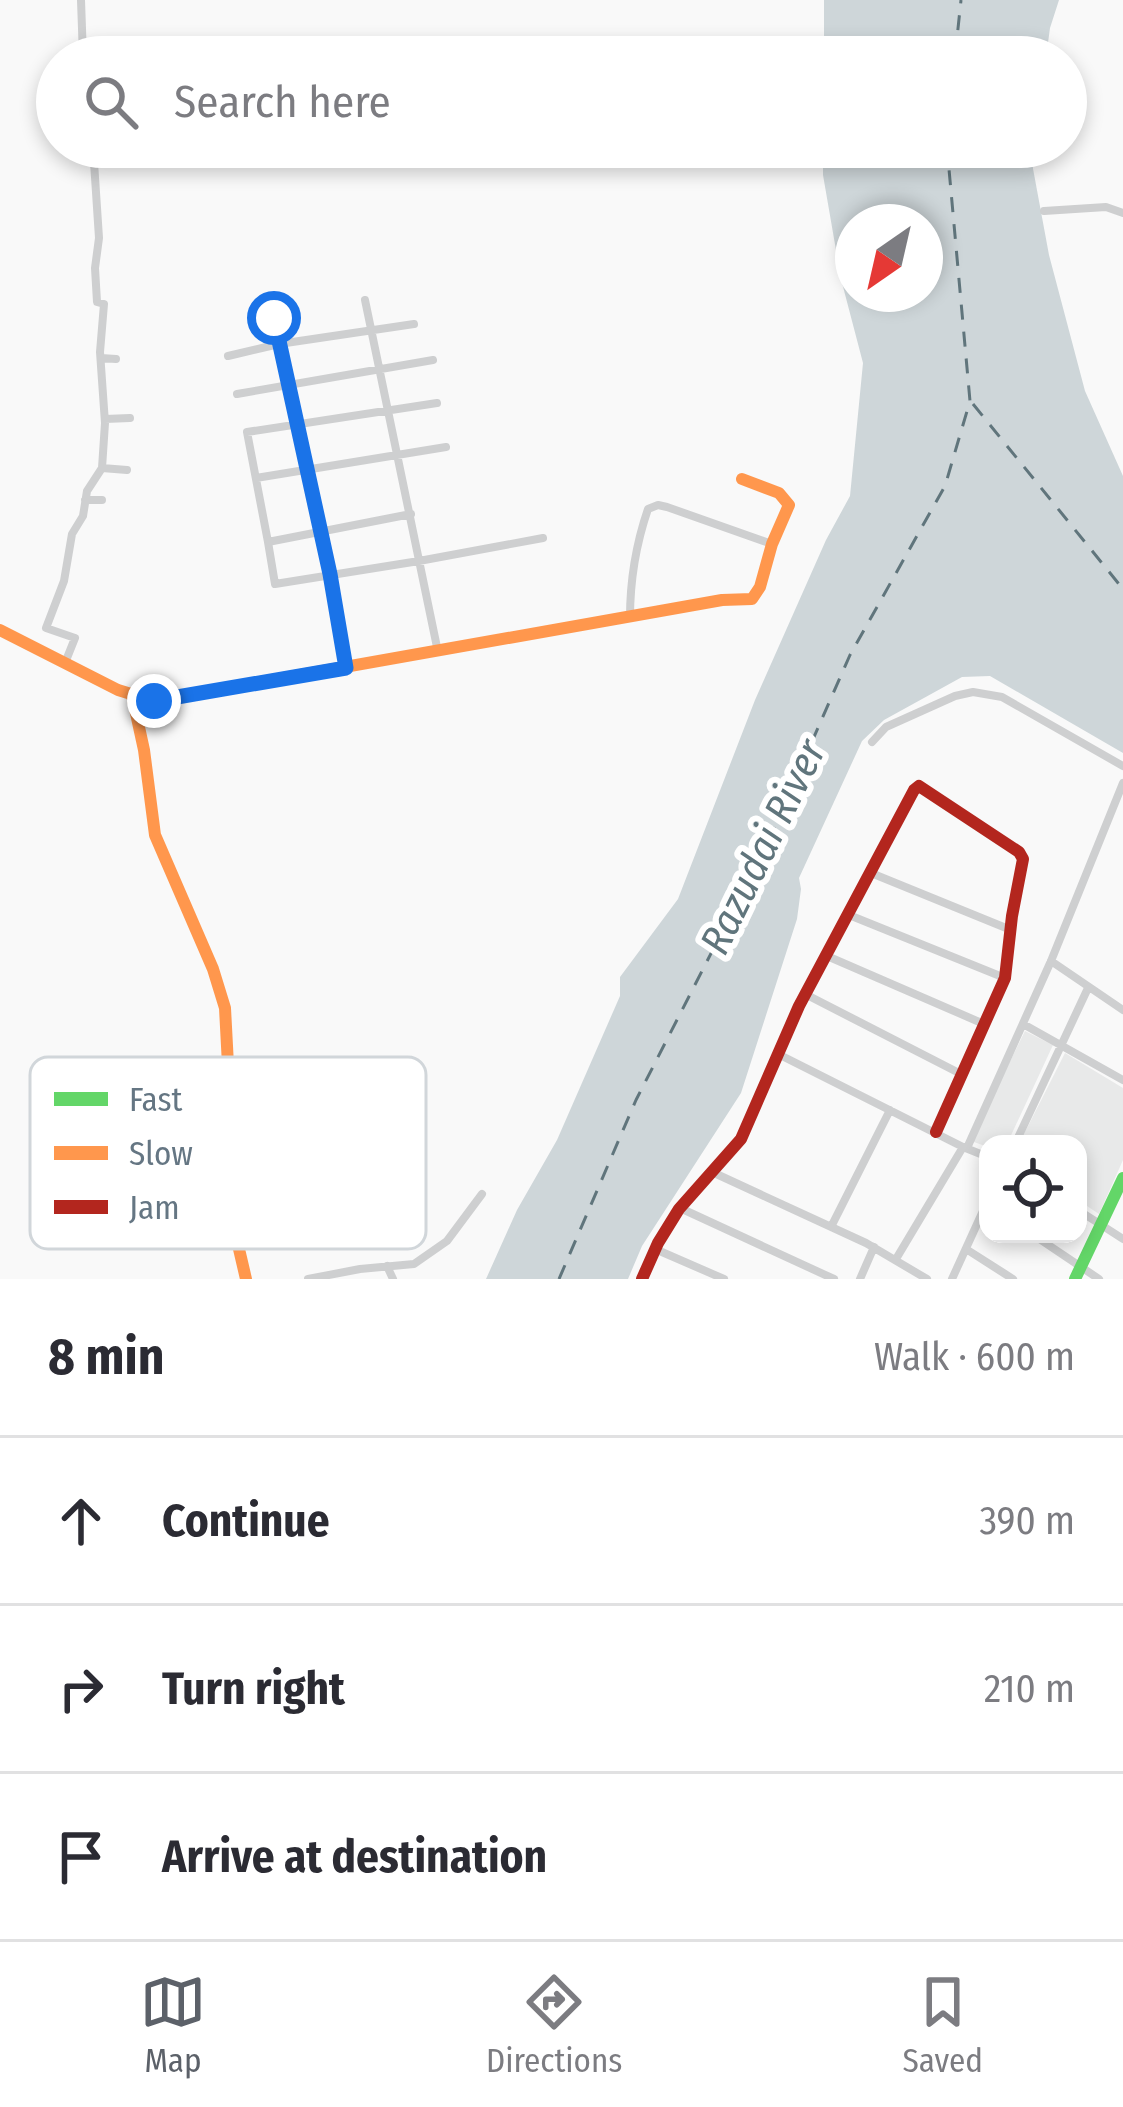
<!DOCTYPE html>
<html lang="en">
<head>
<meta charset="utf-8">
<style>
  body { margin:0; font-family:"Fira Sans Condensed",sans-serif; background:#f2f2f3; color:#2b2b33 }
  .controls { position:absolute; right:36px; bottom:36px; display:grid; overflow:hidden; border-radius:24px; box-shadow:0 6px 18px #0003 }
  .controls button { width:108px; height:108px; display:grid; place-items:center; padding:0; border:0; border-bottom:3px solid #e1e1e2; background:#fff; color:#2b2b33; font:60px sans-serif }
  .compass { position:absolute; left:835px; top:204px; width:108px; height:108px; border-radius:50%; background:#fff; box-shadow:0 6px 18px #0003; rotate:214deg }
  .stop { position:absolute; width:36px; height:36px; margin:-27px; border:9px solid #1a73e8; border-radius:50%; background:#fff }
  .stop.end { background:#1a73e8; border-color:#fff; box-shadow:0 3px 12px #0008 }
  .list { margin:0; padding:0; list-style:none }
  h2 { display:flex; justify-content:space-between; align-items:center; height:156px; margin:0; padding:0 48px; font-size:51px }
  h2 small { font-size:39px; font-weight:400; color:#7c7c81 }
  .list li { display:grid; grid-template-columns:78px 1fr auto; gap:36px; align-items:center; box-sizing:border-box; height:168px; padding:0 48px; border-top:3px solid #e1e1e2 }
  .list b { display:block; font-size:45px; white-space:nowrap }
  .list em { font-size:39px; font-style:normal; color:#7c7c81 }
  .icon { flex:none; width:66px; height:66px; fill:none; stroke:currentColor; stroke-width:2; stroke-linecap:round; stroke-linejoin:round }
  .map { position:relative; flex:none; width:1123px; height:1279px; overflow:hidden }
  .search { position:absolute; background:#fff; box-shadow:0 6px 18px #0003; left:36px; right:36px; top:36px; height:132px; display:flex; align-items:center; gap:30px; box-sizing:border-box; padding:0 42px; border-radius:66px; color:#7c7c81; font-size:45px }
  .sheet { height:660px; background:#fff }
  nav { display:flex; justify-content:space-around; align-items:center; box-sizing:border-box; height:168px; border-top:3px solid #e1e1e2; background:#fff; font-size:33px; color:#7c7c81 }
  nav a { display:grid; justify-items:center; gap:6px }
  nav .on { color:#5c6169 }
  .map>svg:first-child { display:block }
  .built { fill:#e8e9e9 }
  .water { fill:#ced6d9; fill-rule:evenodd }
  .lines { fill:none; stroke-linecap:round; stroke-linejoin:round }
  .ferry { stroke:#60757c; stroke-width:3; stroke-dasharray:15 12; stroke-linecap:butt }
  .street { stroke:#cecfd0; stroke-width:8 }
  .fast { stroke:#63d668; stroke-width:12 }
  .slow { stroke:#ff974d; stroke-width:12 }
  .jam { stroke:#b3261e; stroke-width:12 }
  .route { stroke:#1a73e8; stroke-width:15 }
  .labels { text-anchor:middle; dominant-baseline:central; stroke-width:12; stroke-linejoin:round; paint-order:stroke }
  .water-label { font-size:42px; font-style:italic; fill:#60757c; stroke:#fff }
  .key { fill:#fff; stroke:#d1d6da; stroke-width:3 }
  .key-label { font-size:33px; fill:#657683 }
</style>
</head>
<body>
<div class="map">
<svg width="1123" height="1279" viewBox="0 0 1123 1279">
  <rect width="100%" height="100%" fill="#f9f9f9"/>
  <path class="built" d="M 1025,1031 L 1053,1045 L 1007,1144 L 988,1144 L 988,1147 L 971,1141 Z
    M 1065,1053 L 1123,1088 L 1123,1160 L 1099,1214 L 1078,1200 L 1078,1144 L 1019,1144 Z"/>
  <path class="water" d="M 824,0 L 1059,0 L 1050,28 L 1046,57 L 824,57 Z
    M 823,147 L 1029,147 L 1049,255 L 1085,391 L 1123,476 L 1123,753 L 990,676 L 962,677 L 884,720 L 862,741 L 799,878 L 801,889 L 797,919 L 741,1093 L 642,1246 L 628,1279 L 486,1279 L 517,1210 L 557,1140 L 620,996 L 620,977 L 678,899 L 755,700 L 826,540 L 850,496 L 863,363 L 841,279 L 823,175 ZM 853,222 L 925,222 L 925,294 L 853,294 Z"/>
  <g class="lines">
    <path class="ferry" d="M 955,57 L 961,0
      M 973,404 L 1123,589
      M 559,1279 L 636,1100 L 766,846 L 850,655 L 945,486 L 970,401 L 947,147"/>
    <path class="street" d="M 81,0 L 83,57
      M 1044,211 L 1106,207 L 1123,213
      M 365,300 L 438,652
      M 274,318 L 327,561 L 346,668
      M 228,356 L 279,344 L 414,324
      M 101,358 L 116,359
      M 237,394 L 433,360
      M 105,419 L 130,418
      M 102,468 L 127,470
      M 256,478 L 446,447
      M 85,500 L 102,500
      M 411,514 L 268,542 L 247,432 L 437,403
      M 268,542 L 275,584 L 419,561 L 543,538
      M 630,618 C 630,580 636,544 648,509 L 658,505 L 667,507 L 772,544
      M 65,663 L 75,638 L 46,628 L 64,581 L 72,534 L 83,516 L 87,491 L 102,468 L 105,423 L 100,352 L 104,304 L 97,302 L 95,268 L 99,238 L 93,147
      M 872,742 L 886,727 L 955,696 L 973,692 L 1002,697 L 1123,766
      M 871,873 L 1011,930
      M 849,915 L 1005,978
      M 827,956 L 984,1024
      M 1051,961 L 1123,1010
      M 805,994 L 961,1074
      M 1023,1024 L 1123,1080
      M 778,1054 L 963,1147 L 988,1157
      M 1015,1144 L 1088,988
      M 967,1148 L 1051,961 L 1123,783
      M 712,1172 L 866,1243 L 927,1279
      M 680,1208 L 834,1279
      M 1078,1210 L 1123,1239
      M 831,1227 L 890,1110
      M 1032,1234 L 1099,1279
      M 655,1249 L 724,1279
      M 966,1249 L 1013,1279
      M 896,1259 L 963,1147
      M 387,1266 L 393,1279
      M 308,1279 L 360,1269 L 414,1264 L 447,1241 L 482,1194
      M 860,1279 L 874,1247
      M 952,1279 L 988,1200"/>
    <path class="fast" d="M 1075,1279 L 1123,1178"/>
    <path class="slow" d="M 0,630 L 118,690 L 154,701 L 722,600 L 752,599 L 760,587 L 772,544 L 789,505 L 779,493 L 742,479
      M 132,695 L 144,750 L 155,835 L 213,969 L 225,1008 L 229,1084 L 223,1163 L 225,1189 L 246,1279"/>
    <path class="jam" d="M 642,1279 L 658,1243 L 679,1209 L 741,1139 L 799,1006 L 914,790 L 919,786 L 1019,852 L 1023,859 L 1012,916 L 1005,978 L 936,1132"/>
  </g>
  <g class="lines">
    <path class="route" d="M 154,701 L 346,668 L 330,574 L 274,318"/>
  </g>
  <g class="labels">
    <g class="water-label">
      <text transform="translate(763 847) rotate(-64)">Razudai River</text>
    </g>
  </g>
  <rect x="30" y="1057" width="396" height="192" rx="18" class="key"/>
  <rect x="54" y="1092" width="54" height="14" fill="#63d668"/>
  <rect x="54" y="1146" width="54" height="14" fill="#ff974d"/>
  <rect x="54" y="1200" width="54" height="14" fill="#b3261e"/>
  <g class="key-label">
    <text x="129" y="1111">Fast</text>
    <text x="129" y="1165">Slow</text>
    <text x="129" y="1219">Jam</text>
  </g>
</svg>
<div class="controls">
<button><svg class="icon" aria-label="locate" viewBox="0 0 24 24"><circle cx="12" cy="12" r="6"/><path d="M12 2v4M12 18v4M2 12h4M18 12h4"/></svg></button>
</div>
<svg class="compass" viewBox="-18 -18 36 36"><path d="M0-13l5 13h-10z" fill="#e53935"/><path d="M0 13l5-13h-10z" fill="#7c7c81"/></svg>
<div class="stop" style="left:274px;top:318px"></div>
<div class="stop end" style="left:154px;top:701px"></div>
<div class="search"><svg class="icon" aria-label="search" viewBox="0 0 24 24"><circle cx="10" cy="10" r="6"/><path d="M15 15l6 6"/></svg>Search here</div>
</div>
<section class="sheet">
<h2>8 min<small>Walk · 600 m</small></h2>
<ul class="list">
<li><svg class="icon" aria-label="ahead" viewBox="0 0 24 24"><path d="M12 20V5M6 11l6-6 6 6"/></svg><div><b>Continue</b></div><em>390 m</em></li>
<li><svg class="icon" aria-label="right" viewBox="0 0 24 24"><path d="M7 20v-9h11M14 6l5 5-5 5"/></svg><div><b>Turn right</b></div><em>210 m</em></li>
<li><svg class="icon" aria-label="arrive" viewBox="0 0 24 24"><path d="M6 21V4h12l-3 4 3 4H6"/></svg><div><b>Arrive at destination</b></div></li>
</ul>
</section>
<nav>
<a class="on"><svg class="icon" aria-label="map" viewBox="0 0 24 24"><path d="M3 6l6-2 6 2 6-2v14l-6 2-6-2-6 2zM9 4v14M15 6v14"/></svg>Map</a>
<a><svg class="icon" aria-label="directions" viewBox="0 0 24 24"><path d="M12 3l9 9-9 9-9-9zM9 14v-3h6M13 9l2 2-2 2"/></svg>Directions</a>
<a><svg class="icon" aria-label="saved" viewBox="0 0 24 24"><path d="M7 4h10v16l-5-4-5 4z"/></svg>Saved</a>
</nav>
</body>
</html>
